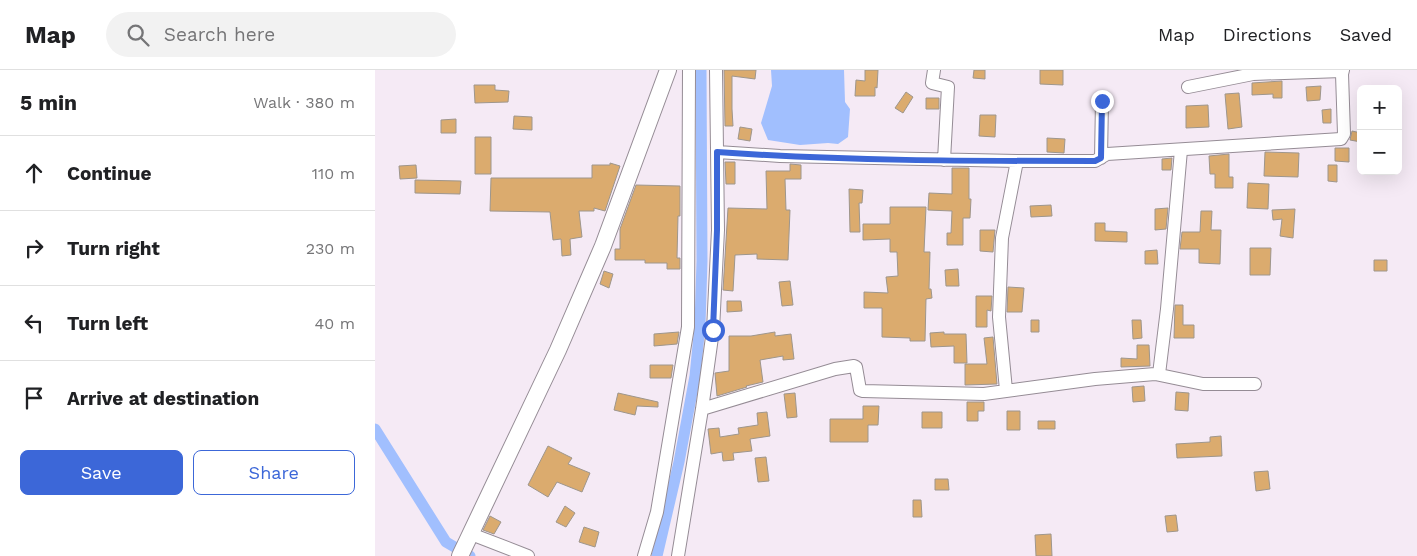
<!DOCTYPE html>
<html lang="en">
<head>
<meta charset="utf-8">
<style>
  body { margin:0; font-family:"Work Sans",sans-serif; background:#f2f2f2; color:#202124 }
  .controls { position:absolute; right:15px; top:15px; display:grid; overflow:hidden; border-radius:8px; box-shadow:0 5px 20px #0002 }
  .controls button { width:45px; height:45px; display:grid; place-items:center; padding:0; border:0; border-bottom:1px solid #e0e0e0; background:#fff; color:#202124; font:25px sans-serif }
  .stop { position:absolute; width:15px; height:15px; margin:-11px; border:4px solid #3c67d8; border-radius:50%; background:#fff }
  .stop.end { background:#3c67d8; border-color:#fff; box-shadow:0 1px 5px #0008 }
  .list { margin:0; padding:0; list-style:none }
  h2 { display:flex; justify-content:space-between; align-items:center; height:65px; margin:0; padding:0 20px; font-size:21px }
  h2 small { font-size:16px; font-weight:400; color:#757577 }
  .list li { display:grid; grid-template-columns:32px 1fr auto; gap:15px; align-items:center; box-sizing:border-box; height:75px; padding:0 20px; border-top:1px solid #e0e0e0 }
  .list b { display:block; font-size:19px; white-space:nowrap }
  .list em { font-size:16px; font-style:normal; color:#757577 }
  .actions { display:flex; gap:10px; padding:15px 20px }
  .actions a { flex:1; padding:11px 0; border:1px solid #3c67d8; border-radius:8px; text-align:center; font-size:18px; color:#3c67d8 }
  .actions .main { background:#3c67d8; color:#fff }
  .icon { flex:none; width:28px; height:28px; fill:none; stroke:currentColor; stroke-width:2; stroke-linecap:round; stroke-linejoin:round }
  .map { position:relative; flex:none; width:1042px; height:486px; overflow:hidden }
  header { display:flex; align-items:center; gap:30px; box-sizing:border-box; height:70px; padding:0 25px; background:#fff; border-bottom:1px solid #e0e0e0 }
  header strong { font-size:24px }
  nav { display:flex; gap:28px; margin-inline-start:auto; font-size:18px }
  .search { width:350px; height:45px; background:#f2f2f2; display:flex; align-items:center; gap:12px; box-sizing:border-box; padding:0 18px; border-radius:28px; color:#757577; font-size:19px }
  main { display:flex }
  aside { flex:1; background:#fff }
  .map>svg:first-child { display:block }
  .water { fill:#a1bffe }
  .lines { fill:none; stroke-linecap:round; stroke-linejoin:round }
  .canal { stroke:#a1bffe; stroke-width:11 }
  .building { fill:#dbab6e; stroke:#9e968c }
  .minor-casing { stroke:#958c95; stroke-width:14 }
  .tertiary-casing { stroke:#958c95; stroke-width:18 }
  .minor { stroke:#fff; stroke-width:12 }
  .tertiary { stroke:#fff; stroke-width:16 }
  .route { stroke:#3c67d8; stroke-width:6 }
</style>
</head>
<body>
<header>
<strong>Map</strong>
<div class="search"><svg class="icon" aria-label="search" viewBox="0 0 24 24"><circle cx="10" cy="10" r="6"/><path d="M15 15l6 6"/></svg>Search here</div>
<nav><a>Map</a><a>Directions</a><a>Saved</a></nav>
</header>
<main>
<aside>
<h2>5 min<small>Walk · 380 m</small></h2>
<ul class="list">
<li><svg class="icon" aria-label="ahead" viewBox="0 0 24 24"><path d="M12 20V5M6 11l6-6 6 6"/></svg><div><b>Continue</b></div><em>110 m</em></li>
<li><svg class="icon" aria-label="right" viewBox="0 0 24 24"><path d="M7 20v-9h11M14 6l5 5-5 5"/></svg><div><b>Turn right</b></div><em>230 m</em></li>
<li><svg class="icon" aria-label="left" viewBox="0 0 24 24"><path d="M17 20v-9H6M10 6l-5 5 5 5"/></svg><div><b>Turn left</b></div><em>40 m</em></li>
<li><svg class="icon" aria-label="arrive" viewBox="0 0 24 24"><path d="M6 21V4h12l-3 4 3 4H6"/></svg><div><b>Arrive at destination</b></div></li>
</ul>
<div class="actions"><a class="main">Save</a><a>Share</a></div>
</aside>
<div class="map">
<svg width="1042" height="486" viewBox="0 0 1042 486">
  <rect width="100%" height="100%" fill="#f5eaf5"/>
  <path class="water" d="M 396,0 L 469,0 L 470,32 L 475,39 L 473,67 L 463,74 L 453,73 L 425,75 L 393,70 L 386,53 L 397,16 Z"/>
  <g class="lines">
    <path class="canal" d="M 0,359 L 71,472 L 95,486
      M 282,486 L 304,392 L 320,306 L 325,255 L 327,191 L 326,0"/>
  </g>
  <path class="building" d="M 349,0 L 381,0 L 380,9 L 357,6 L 357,39 L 358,56 L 350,56 Z
    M 490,0 L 503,0 L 502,18 L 500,17 L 500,26 L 480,26 L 481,10 L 490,11 Z
    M 599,0 L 610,0 L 610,9 L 598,8 Z
    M 665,0 L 688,0 L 688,15 L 665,14 Z
    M 907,11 L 907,28 L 898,28 L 898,24 L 877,25 L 877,13 Z
    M 99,15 L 120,15 L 120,20 L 134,21 L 133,32 L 100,33 Z
    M 946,16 L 945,30 L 932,31 L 931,17 Z
    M 531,22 L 538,27 L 528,43 L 520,38 Z
    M 864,23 L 867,57 L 853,59 L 850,24 Z
    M 551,28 L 564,28 L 564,39 L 551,39 Z
    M 833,35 L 834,57 L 811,58 L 811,36 Z
    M 956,39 L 956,53 L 948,53 L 947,40 Z
    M 605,45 L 621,45 L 620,67 L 604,66 Z
    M 139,46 L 157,47 L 157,60 L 138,59 Z
    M 81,49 L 81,63 L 66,63 L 66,50 Z
    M 365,57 L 377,59 L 375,71 L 363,69 Z
    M 977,61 L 986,63 L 986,72 L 975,70 Z
    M 100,67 L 116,67 L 116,104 L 100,104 Z
    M 672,68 L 690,69 L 689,83 L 672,82 Z
    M 960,78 L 974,78 L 974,92 L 960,91 Z
    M 890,82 L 924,83 L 923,107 L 889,106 Z
    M 854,84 L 854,107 L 858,107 L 858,118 L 840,118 L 840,104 L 835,104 L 834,86 Z
    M 797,88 L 796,100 L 787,100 L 787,89 Z
    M 350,92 L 360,92 L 360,114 L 351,114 Z
    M 235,93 L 245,96 L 230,141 L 219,138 L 219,141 L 204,141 L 207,167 L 195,169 L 196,185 L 187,186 L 186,169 L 178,170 L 175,142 L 115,141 L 116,108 L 217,108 L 217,95 L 235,95 Z
    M 415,94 L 426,95 L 426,109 L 410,109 L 411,140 L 415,140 L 413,190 L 382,189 L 382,184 L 360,185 L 358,221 L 348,220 L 353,138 L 392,139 L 391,101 L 415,101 Z
    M 41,95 L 42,108 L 25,109 L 24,96 Z
    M 953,95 L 962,95 L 962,112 L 953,111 Z
    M 577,98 L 594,98 L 594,129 L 596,129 L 595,148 L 588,148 L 588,175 L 572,175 L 572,163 L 576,163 L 577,141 L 553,140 L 554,123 L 577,124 Z
    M 40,110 L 86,111 L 85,124 L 40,123 Z
    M 873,113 L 894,114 L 893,139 L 872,138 Z
    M 261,115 L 305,116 L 305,146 L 303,146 L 302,188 L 305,188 L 305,199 L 292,199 L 292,193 L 270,193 L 270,190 L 240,190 L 240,179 L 245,179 L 245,159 Z
    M 474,119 L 488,120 L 487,133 L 484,133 L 485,162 L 475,162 Z
    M 676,135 L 677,146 L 656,147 L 655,136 Z
    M 515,137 L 551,137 L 549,182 L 555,182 L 554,219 L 556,219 L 557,228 L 551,229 L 550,271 L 535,271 L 535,268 L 507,267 L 507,238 L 489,238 L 489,222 L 513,223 L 511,207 L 523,206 L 522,182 L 515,182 L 515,169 L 488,170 L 488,154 L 515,154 Z
    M 793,138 L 791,159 L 780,160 L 780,139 Z
    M 920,139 L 918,168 L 905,166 L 907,149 L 898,150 L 897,140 Z
    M 826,141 L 837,141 L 836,160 L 846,160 L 845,194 L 824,193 L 824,179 L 805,179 L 807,162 L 825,162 Z
    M 720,153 L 730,153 L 730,161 L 752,162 L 752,172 L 720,171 Z
    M 605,160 L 620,160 L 618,182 L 605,181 Z
    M 875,178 L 896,178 L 895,205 L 875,205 Z
    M 782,180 L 783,194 L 770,194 L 770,181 Z
    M 999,190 L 1012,190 L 1012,201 L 999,201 Z
    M 583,199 L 584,216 L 571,216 L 570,200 Z
    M 229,201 L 238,204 L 234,218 L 225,214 Z
    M 415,211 L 418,235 L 407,236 L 404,212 Z
    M 633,217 L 649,218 L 647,242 L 632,242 Z
    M 601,226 L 617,226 L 616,241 L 612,240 L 612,257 L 601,257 Z
    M 352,231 L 366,231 L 367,241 L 352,242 Z
    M 800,235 L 808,235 L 808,255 L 819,255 L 819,268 L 799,268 Z
    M 656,250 L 664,250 L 664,262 L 656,262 Z
    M 757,250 L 766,250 L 767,268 L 758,269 Z
    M 304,262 L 302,274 L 279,276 L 279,264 Z
    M 400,262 L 400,266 L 416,264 L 419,289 L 408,290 L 408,286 L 385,290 L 388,312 L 371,316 L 372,317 L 342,326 L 340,303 L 354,301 L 354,266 L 376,266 Z
    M 569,262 L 569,264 L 591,264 L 592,293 L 579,293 L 579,276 L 556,277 L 555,263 Z
    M 618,267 L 622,314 L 590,315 L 590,294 L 612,294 L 609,268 Z
    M 762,275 L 774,275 L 775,296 L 746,297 L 746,288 L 762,289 Z
    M 275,295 L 298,295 L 296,308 L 275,308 Z
    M 769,316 L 770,331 L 758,332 L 757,317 Z
    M 801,322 L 814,323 L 813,341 L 800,340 Z
    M 243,323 L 283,332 L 283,337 L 262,336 L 260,345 L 239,340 Z
    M 420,323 L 422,347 L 412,348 L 409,324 Z
    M 592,332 L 609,332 L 609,341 L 603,341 L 603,351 L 592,351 Z
    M 488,336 L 504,336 L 503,355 L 493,355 L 493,372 L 455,372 L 455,349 L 488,349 Z
    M 632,341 L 645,341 L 645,360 L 632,360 Z
    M 392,342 L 395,366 L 375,369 L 377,381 L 358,383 L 359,390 L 348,391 L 347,382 L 336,384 L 333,359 L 344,358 L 345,367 L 364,364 L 363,358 L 383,355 L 382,343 Z
    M 547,342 L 567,342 L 567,358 L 547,358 Z
    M 663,351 L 680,351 L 680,359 L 663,359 Z
    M 846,366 L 847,386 L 802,388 L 801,374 L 835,372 L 835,367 Z
    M 173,376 L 197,388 L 193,394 L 215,403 L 207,422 L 182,412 L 173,427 L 153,415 Z
    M 391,387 L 394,411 L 383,412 L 380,388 Z
    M 893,401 L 895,419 L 881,421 L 879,402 Z
    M 560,409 L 573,409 L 574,420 L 560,420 Z
    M 538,430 L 546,430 L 547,447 L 538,447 Z
    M 190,436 L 200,443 L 191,457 L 181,452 Z
    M 801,445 L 803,461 L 792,462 L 790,446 Z
    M 115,446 L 126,452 L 119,464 L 108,460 Z
    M 209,457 L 224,462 L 220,477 L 204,472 Z
    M 676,464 L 677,486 L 661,486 L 660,465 Z"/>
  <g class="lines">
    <g class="minor-casing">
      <path id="minor" d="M 559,0 L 557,13 L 573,17 L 569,90
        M 813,17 L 878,4 L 967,1
        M 342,82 L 405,86 L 642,91 L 720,91 L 732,84 L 966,69 L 969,64 L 967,4 L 968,0
        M 726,88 L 727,31
        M 784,304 L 792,239 L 806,80
        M 631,320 L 624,247 L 627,168 L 642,91
        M 327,339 L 460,299 L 479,296 L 481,297 L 485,320 L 488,321 L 609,324 L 720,309 L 780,304 L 828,314 L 880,314
        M 96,464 L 153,486
        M 269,486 L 282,442 L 313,257 L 314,0
        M 303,486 L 327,339 L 338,260 L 343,160 L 341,0"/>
    </g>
    <g class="tertiary-casing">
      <path id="tertiary" d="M 85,486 L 183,280 L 228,176 L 293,0"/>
    </g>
    <use href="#minor" class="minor"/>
    <use href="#tertiary" class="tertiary"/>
  </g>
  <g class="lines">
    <path class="route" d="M 338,260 L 342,160 L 342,82 C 467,91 594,91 720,91 L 726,88 L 727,31"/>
  </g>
</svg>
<div class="controls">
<button>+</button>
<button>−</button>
</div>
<div class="stop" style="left:338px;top:260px"></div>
<div class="stop end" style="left:727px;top:31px"></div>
</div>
</main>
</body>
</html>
